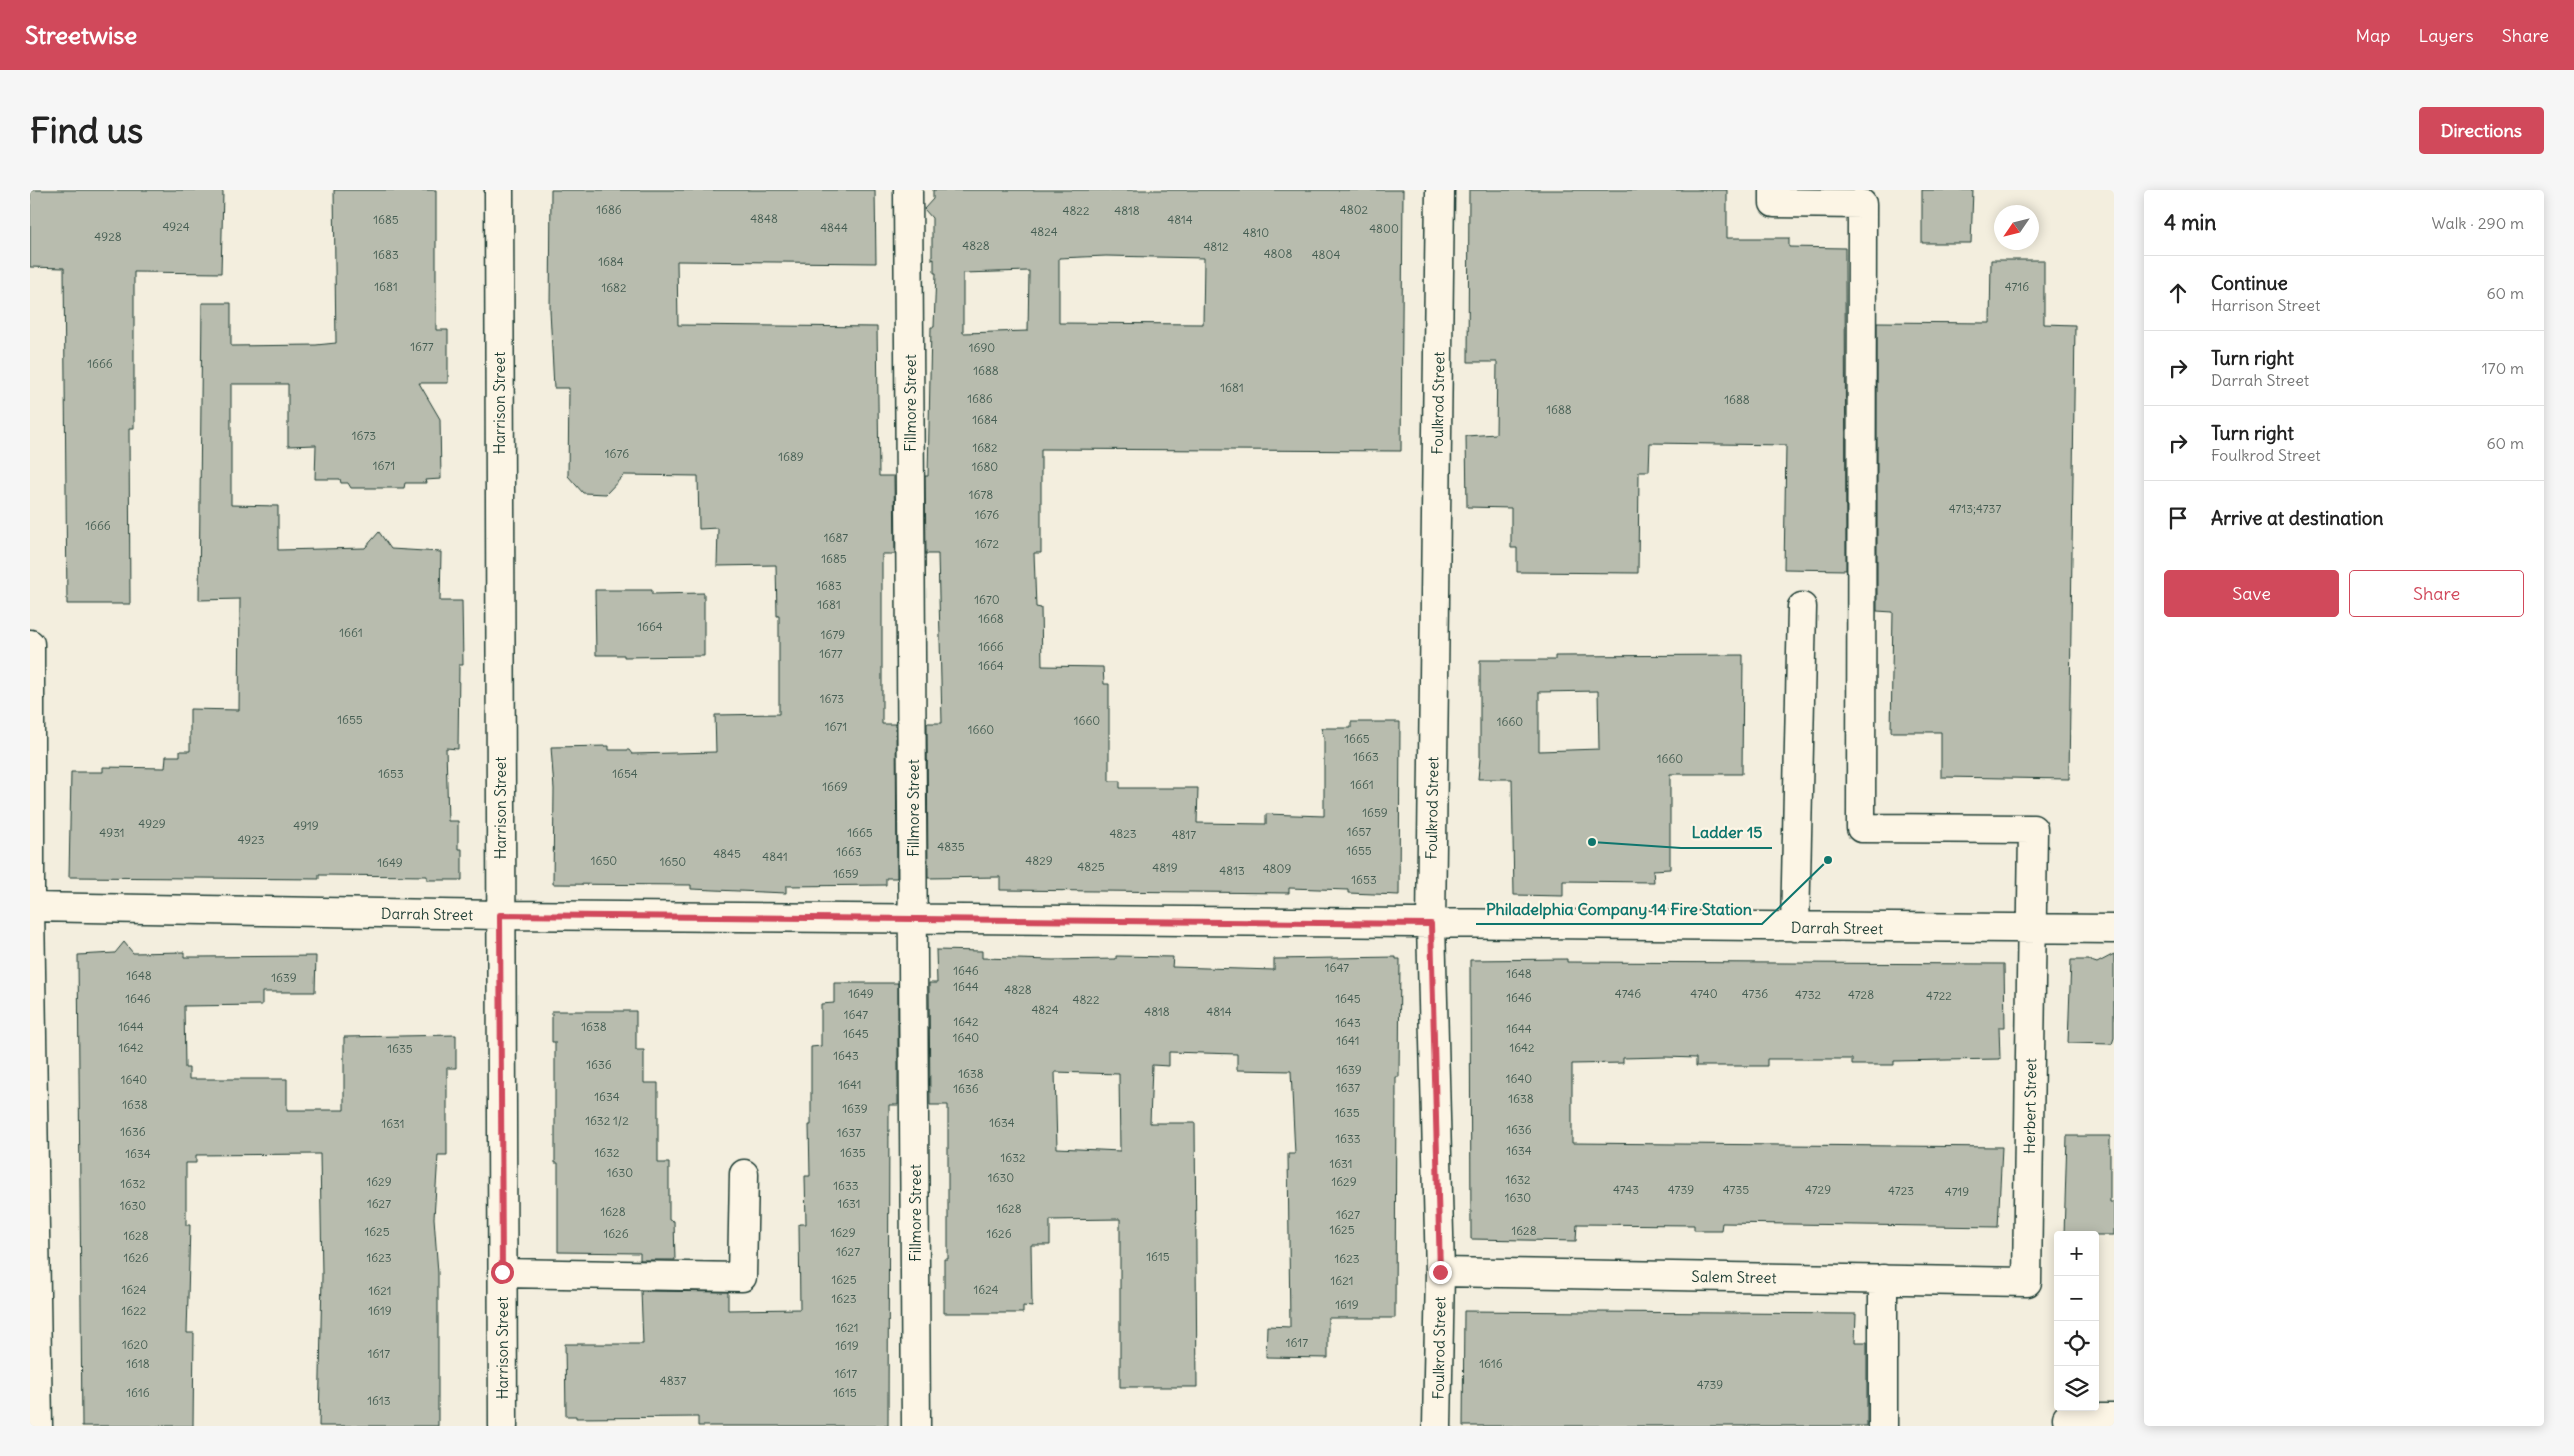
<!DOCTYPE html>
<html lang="en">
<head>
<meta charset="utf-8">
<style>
  body { margin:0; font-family:Delius,sans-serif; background:#f6f6f6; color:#222 }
  .controls { position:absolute; right:15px; bottom:15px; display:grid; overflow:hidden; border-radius:5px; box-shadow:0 2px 12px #0003 }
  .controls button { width:45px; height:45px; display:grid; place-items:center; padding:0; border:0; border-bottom:1px solid #e0e0e0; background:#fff; color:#222; font:25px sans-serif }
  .compass { position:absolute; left:1964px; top:15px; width:45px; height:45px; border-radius:50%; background:#fff; box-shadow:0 2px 12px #0003; rotate:235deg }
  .stop { position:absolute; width:15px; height:15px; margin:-11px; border:4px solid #d1495b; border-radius:50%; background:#fff }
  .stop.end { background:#d1495b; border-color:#fff; box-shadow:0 1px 5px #0008 }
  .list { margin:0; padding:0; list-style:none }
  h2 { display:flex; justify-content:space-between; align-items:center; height:65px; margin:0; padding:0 20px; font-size:21px }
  h2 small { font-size:16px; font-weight:400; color:#767676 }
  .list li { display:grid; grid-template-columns:32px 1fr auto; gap:15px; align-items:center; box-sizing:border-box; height:75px; padding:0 20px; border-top:1px solid #e0e0e0 }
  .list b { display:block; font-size:19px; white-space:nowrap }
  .list p { margin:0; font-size:16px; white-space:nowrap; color:#767676 }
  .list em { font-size:16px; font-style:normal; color:#767676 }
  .actions { display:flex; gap:10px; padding:15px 20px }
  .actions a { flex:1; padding:11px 0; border:1px solid #d1495b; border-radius:5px; text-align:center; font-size:18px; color:#d1495b }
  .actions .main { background:#d1495b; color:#fff }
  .icon { flex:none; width:28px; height:28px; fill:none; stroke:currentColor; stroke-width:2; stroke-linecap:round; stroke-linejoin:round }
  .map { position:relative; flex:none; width:2084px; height:1236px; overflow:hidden; border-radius:5px }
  header { display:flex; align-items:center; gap:30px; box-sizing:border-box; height:70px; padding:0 25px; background:#d1495b; color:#fff }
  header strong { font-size:24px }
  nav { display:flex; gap:28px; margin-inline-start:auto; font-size:18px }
  .intro { display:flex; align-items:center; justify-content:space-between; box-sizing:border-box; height:120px; padding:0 30px }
  h1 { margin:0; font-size:35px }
  .button { padding:12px 22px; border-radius:5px; background:#d1495b; color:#fff; font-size:18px; font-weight:700 }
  main { display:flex; gap:30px; padding:0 30px }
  aside { flex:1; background:#fff; border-radius:5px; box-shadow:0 2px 12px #0003 }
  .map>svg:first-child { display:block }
  .building { fill:#b8bcae; stroke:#1f3d34; fill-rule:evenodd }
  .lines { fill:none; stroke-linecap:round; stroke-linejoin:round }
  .minor-casing { stroke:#1f3d34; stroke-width:31 }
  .minor { stroke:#fcf5e5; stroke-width:28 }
  .route { stroke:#d1495b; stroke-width:6 }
  .labels { text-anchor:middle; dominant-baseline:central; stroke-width:4.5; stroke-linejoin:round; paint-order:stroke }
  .number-label { font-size:12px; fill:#455d52 }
  .street-label { font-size:15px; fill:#1f3d34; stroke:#fcf5e5 }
  .leader { fill:none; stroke:#0f766e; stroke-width:2 }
  .callout-dot { fill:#0f766e; stroke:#fcf5e5; stroke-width:2 }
  .callout-label { font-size:16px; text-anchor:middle; font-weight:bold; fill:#0f766e; stroke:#fcf5e5; stroke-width:4.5; stroke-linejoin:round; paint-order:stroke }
</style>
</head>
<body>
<header>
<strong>Streetwise</strong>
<nav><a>Map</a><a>Layers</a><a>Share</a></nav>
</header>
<div class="intro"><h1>Find us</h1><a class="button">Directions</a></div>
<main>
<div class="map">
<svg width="2084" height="1236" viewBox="0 0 2084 1236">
  <rect width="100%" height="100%" fill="#f3eede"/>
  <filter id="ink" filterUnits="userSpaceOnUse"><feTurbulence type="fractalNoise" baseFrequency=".02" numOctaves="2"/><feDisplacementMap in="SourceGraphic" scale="10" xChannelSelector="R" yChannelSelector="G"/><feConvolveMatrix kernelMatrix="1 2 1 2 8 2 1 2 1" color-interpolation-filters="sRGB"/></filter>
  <g filter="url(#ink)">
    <path class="building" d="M 0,0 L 192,0 L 193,2 L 191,83 L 104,82 L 104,238 L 99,238 L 100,414 L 37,414 L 34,78 L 0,77 Z
      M 304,0 L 406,0 L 406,140 L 418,140 L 418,193 L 389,193 L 410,229 L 411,289 L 395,290 L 396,293 L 375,293 L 374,298 L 321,298 L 318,293 L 311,293 L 310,289 L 285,289 L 286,255 L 258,256 L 258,194 L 201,194 L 201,315 L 248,316 L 248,360 L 335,358 L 349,342 L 361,359 L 411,362 L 410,411 L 432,411 L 433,475 L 429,475 L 428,559 L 416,558 L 418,631 L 428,631 L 428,659 L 432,659 L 432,690 L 397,690 L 397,686 L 289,685 L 289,689 L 39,687 L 41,582 L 73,582 L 73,577 L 135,578 L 136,566 L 150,566 L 150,561 L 160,561 L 160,519 L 209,520 L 210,409 L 169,410 L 172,113 L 201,113 L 201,156 L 286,155 L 306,153 Z
      M 521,0 L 845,0 L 846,73 L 647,71 L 648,135 L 847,137 L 849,286 L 864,286 L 865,364 L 852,364 L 852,534 L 866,534 L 867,688 L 856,688 L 856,695 L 756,696 L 756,703 L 661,699 L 661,695 L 523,694 L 524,599 L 521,557 L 579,556 L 579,560 L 599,560 L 602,564 L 686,562 L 685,525 L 749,524 L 749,426 L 747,426 L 746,375 L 687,376 L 688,338 L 669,339 L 668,286 L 594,285 L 576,304 L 553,303 L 538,286 L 539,198 L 524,198 L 520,120 Z
      M 903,0 L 1373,0 L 1371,261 L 1011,259 L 1011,363 L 1004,363 L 1006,417 L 1011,418 L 1012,476 L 1073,477 L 1074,494 L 1079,494 L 1079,591 L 1090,591 L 1090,598 L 1168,598 L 1167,633 L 1236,634 L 1236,624 L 1294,626 L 1294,548 L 1291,538 L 1321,538 L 1321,532 L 1370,532 L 1369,705 L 1318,703 L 1318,700 L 1259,698 L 1259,703 L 970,700 L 970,687 L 898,688 L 897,533 L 912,533 L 908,364 L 896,364 L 895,286 L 898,286 L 901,137 L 904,137 L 906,83 L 904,83 L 904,69 L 902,70 L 902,28 L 894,19 L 903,9 ZM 1076,66 L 1174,68 L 1173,134 L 1029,133 L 1029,68 ZM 999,81 L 998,141 L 933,143 L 933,83 Z
      M 1439,0 L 1697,0 L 1697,48 L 1759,48 L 1759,57 L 1815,58 L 1816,380 L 1754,379 L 1756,255 L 1620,253 L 1619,281 L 1609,281 L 1608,383 L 1487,382 L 1487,358 L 1481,358 L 1481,318 L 1437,317 L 1436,246 L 1466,244 L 1467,172 L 1438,172 Z
      M 1892,0 L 1943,0 L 1941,53 L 1892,53 Z
      M 1961,70 L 2014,70 L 2014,134 L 2045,135 L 2039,589 L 1911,587 L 1911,542 L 1861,542 L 1863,422 L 1847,421 L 1847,132 L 1960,133 Z
      M 565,400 L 622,400 L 622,404 L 674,403 L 674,466 L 594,467 L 594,465 L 566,465 Z
      M 1713,465 L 1712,584 L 1640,584 L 1640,679 L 1623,680 L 1624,692 L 1533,691 L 1533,706 L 1484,705 L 1482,589 L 1448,589 L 1450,569 L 1450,470 L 1525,470 L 1525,466 ZM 1568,501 L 1569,559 L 1509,561 L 1509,502 Z
      M 94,752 L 103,763 L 154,762 L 154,767 L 168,767 L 286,766 L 285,802 L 232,802 L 232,815 L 154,816 L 155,878 L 159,878 L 159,889 L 257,889 L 257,920 L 314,920 L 314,847 L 426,845 L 426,878 L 417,878 L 417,965 L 408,965 L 404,1028 L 408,1083 L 408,1236 L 289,1236 L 292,1085 L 290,964 L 166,965 L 166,973 L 156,973 L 156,1035 L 160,1035 L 157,1143 L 164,1143 L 163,1236 L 52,1236 L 48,765 L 85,763 Z
      M 906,760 L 952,761 L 952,768 L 1023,770 L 1086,769 L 1086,766 L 1143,767 L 1142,777 L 1244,780 L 1244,769 L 1366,767 L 1366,769 L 1370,769 L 1369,887 L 1366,887 L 1365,1128 L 1298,1128 L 1298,1168 L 1236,1167 L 1237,1136 L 1260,1137 L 1258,964 L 1265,964 L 1261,881 L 1207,880 L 1207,864 L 1139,862 L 1139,876 L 1122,875 L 1120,933 L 1165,933 L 1167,1197 L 1090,1197 L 1090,1029 L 1020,1030 L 1020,1055 L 1001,1055 L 1002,1117 L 993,1116 L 993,1123 L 914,1123 L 914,1069 L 918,1069 L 918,915 L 900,915 L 899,793 L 907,793 ZM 1025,882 L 1089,884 L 1090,961 L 1027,958 Z
      M 2084,764 L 2084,848 L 2082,854 L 2038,853 L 2041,770 L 2058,770 L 2067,773 Z
      M 1537,769 L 1537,772 L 1974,774 L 1975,837 L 1969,837 L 1970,869 L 1864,871 L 1864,875 L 1822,875 L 1822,869 L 1737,869 L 1737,876 L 1666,876 L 1666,868 L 1635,867 L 1593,868 L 1593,873 L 1542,874 L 1542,953 L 1972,957 L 1968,1037 L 1692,1033 L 1691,1040 L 1664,1040 L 1664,1035 L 1547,1034 L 1546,1051 L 1441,1049 L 1440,770 Z
      M 804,793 L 868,793 L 868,915 L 859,915 L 858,1236 L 668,1236 L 668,1227 L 546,1228 L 546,1226 L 536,1226 L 535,1154 L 613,1154 L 611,1101 L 698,1102 L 698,1120 L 770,1119 L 769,1034 L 776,1034 L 775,986 L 780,986 L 779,935 L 781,935 L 781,857 L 791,856 L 791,814 L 804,813 Z
      M 522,821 L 606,821 L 606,860 L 614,860 L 614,893 L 628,893 L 628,973 L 639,973 L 639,1030 L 644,1031 L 645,1070 L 610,1070 L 610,1063 L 528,1062 L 528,973 L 525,973 L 525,852 L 522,852 Z
      M 2037,946 L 2080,946 L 2080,1012 L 2084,1012 L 2084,1045 L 2034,1045 Z
      M 1434,1121 L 1826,1124 L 1825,1152 L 1837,1152 L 1837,1236 L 1433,1236 Z"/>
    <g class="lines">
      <g class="minor-casing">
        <path id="minor" d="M 469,0 L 473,1236
          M 878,0 L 886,1236
          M 0,454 L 0,717 L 8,1236
          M 0,717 L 470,725 L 2084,739
          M 1765,737 L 1772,417
          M 1410,1082 L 1997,1092 L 2003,639 L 1831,638 L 1832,14 L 1744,13 L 1744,0
          M 472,1083 L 712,1087 L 714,984
          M 2037,1228 L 2084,1228
          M 1407,1236 L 1410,1082 L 1401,734 L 1410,0
          M 1853,1236 L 1853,1089"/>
      </g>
      <use href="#minor" class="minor"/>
    </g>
  </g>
  <g class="lines" filter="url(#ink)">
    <path class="route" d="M 472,1082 L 470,725 L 1401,734 L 1410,1082"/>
  </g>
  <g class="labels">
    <g class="number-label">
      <text x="579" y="19">1686</text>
      <text x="1324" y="19">4802</text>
      <text x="1046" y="20">4822</text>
      <text x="1097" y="20">4818</text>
      <text x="734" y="28">4848</text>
      <text x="356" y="29">1685</text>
      <text x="1150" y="29">4814</text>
      <text x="146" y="36">4924</text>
      <text x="804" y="37">4844</text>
      <text x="1354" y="38">4800</text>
      <text x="1014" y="41">4824</text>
      <text x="1226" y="42">4810</text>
      <text x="78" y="46">4928</text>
      <text x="946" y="55">4828</text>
      <text x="1186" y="56">4812</text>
      <text x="1248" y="63">4808</text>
      <text x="356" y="64">1683</text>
      <text x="1296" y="64">4804</text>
      <text x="581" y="71">1684</text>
      <text x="356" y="96">1681</text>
      <text x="1987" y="96">4716</text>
      <text x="584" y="97">1682</text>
      <text x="392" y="156">1677</text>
      <text x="952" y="157">1690</text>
      <text x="70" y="173">1666</text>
      <text x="956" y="180">1688</text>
      <text x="1202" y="197">1681</text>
      <text x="950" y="208">1686</text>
      <text x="1707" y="209">1688</text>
      <text x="1529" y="219">1688</text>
      <text x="955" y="229">1684</text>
      <text x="334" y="245">1673</text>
      <text x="955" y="257">1682</text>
      <text x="587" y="263">1676</text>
      <text x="761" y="266">1689</text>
      <text x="354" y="275">1671</text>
      <text x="955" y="276">1680</text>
      <text x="951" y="304">1678</text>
      <text x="1945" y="318">4713;4737</text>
      <text x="957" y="324">1676</text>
      <text x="68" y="335">1666</text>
      <text x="806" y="347">1687</text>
      <text x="957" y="353">1672</text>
      <text x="804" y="368">1685</text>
      <text x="799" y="395">1683</text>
      <text x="957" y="409">1670</text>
      <text x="799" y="414">1681</text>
      <text x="961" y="428">1668</text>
      <text x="620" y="436">1664</text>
      <text x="321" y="442">1661</text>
      <text x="803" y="444">1679</text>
      <text x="961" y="456">1666</text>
      <text x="801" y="463">1677</text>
      <text x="961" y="475">1664</text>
      <text x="802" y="508">1673</text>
      <text x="320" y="529">1655</text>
      <text x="1057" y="530">1660</text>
      <text x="1480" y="531">1660</text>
      <text x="806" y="536">1671</text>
      <text x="951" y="539">1660</text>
      <text x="1327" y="548">1665</text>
      <text x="1336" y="566">1663</text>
      <text x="1640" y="568">1660</text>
      <text x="361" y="583">1653</text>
      <text x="595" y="583">1654</text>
      <text x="1332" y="594">1661</text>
      <text x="805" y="596">1669</text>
      <text x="1345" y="622">1659</text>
      <text x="122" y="633">4929</text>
      <text x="276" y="635">4919</text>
      <text x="1329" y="641">1657</text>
      <text x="82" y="642">4931</text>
      <text x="830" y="642">1665</text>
      <text x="1093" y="643">4823</text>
      <text x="1154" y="644">4817</text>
      <text x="221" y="649">4923</text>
      <text x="921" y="656">4835</text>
      <text x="1329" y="660">1655</text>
      <text x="819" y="661">1663</text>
      <text x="697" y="663">4845</text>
      <text x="745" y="666">4841</text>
      <text x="574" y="670">1650</text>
      <text x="1009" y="670">4829</text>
      <text x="643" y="671">1650</text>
      <text x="360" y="672">1649</text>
      <text x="1061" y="676">4825</text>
      <text x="1135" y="677">4819</text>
      <text x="1247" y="678">4809</text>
      <text x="1202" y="680">4813</text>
      <text x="816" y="683">1659</text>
      <text x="1334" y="689">1653</text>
      <text x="1307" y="777">1647</text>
      <text x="936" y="780">1646</text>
      <text x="1489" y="783">1648</text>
      <text x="109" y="785">1648</text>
      <text x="254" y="787">1639</text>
      <text x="936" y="796">1644</text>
      <text x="988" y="799">4828</text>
      <text x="831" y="803">1649</text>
      <text x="1598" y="803">4746</text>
      <text x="1674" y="803">4740</text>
      <text x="1725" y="803">4736</text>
      <text x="1778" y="804">4732</text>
      <text x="1831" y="804">4728</text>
      <text x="1909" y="805">4722</text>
      <text x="1489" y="807">1646</text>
      <text x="108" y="808">1646</text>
      <text x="1318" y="808">1645</text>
      <text x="1056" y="809">4822</text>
      <text x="1015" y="819">4824</text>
      <text x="1127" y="821">4818</text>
      <text x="1189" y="821">4814</text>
      <text x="826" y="824">1647</text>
      <text x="936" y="831">1642</text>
      <text x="1318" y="832">1643</text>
      <text x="101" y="836">1644</text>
      <text x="564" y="836">1638</text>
      <text x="1489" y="838">1644</text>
      <text x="826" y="843">1645</text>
      <text x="936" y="847">1640</text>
      <text x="1318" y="850">1641</text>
      <text x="101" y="857">1642</text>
      <text x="1492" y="857">1642</text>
      <text x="370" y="858">1635</text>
      <text x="816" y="865">1643</text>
      <text x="569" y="874">1636</text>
      <text x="1319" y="879">1639</text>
      <text x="941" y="883">1638</text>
      <text x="1489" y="888">1640</text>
      <text x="104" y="889">1640</text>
      <text x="820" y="894">1641</text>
      <text x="1318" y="897">1637</text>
      <text x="936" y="898">1636</text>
      <text x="577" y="906">1634</text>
      <text x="1491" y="908">1638</text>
      <text x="105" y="914">1638</text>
      <text x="825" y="918">1639</text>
      <text x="1317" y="922">1635</text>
      <text x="577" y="930">1632 1/2</text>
      <text x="972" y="932">1634</text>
      <text x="363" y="933">1631</text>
      <text x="1489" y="939">1636</text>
      <text x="103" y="941">1636</text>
      <text x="819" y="942">1637</text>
      <text x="1318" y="948">1633</text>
      <text x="1489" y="960">1634</text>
      <text x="577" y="962">1632</text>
      <text x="823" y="962">1635</text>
      <text x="108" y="963">1634</text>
      <text x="983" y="967">1632</text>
      <text x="1311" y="973">1631</text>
      <text x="590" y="982">1630</text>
      <text x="971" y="987">1630</text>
      <text x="1488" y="989">1632</text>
      <text x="349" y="991">1629</text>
      <text x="1314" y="991">1629</text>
      <text x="103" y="993">1632</text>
      <text x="816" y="995">1633</text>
      <text x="1596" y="999">4743</text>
      <text x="1651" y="999">4739</text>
      <text x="1706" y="999">4735</text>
      <text x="1788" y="999">4729</text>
      <text x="1871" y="1000">4723</text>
      <text x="1927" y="1001">4719</text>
      <text x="1488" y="1007">1630</text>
      <text x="349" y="1013">1627</text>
      <text x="819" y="1013">1631</text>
      <text x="103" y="1015">1630</text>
      <text x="979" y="1018">1628</text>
      <text x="583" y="1021">1628</text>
      <text x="1318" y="1024">1627</text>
      <text x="1312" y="1039">1625</text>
      <text x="1494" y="1040">1628</text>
      <text x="347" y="1041">1625</text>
      <text x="813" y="1042">1629</text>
      <text x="586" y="1043">1626</text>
      <text x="969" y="1043">1626</text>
      <text x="106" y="1045">1628</text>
      <text x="818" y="1061">1627</text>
      <text x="1128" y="1066">1615</text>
      <text x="106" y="1067">1626</text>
      <text x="349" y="1067">1623</text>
      <text x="1317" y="1068">1623</text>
      <text x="814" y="1089">1625</text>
      <text x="1312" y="1090">1621</text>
      <text x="104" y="1099">1624</text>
      <text x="956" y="1099">1624</text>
      <text x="350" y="1100">1621</text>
      <text x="814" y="1108">1623</text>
      <text x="1317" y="1114">1619</text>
      <text x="104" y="1120">1622</text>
      <text x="350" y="1120">1619</text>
      <text x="817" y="1137">1621</text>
      <text x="1267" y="1152">1617</text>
      <text x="105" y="1154">1620</text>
      <text x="817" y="1155">1619</text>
      <text x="349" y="1163">1617</text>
      <text x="108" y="1173">1618</text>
      <text x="1461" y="1173">1616</text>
      <text x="816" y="1183">1617</text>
      <text x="643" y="1190">4837</text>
      <text x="1680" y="1194">4739</text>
      <text x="108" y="1202">1616</text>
      <text x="815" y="1202">1615</text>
      <text x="349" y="1210">1613</text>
    </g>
    <g class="street-label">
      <text transform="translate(469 213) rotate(-90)">Harrison Street</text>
      <text transform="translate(880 213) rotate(-90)">Fillmore Street</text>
      <text transform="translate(1408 213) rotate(-89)">Foulkrod Street</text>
      <text transform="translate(470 618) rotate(-90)">Harrison Street</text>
      <text transform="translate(883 618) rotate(-90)">Fillmore Street</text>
      <text transform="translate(1402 618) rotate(-89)">Foulkrod Street</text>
      <text transform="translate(397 724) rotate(1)">Darrah Street</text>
      <text transform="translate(1807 738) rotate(1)">Darrah Street</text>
      <text transform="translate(2000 916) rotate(-89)">Herbert Street</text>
      <text transform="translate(885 1023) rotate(-90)">Fillmore Street</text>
      <text transform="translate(1704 1087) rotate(1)">Salem Street</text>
      <text transform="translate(472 1158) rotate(-90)">Harrison Street</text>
      <text transform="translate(1409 1158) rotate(-89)">Foulkrod Street</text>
    </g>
  </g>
  <path class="leader" d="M1562 652L1651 658H1742M1798 670L1732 734H1446"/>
  <g class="callout-dot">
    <circle cx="1562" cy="652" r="5"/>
    <circle cx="1798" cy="670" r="5"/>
  </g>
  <g class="callout-label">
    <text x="1697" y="648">Ladder 15</text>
    <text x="1589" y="725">Philadelphia Company 14 Fire Station</text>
  </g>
</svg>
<div class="controls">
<button>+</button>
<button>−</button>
<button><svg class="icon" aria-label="locate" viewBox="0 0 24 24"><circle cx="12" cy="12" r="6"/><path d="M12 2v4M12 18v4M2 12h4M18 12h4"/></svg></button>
<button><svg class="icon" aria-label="layers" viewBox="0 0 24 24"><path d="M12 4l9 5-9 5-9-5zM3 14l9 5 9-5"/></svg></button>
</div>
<svg class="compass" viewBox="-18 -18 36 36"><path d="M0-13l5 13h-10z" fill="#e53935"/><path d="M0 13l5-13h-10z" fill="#767676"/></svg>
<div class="stop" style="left:472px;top:1082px"></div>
<div class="stop end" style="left:1410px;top:1082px"></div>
</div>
<aside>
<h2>4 min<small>Walk · 290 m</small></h2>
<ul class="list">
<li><svg class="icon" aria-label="ahead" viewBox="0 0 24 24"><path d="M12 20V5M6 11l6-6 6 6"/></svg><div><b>Continue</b><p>Harrison Street</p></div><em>60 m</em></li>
<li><svg class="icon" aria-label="right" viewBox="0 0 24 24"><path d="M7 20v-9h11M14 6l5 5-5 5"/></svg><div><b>Turn right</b><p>Darrah Street</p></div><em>170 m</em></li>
<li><svg class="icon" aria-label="right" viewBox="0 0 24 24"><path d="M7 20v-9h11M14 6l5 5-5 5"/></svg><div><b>Turn right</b><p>Foulkrod Street</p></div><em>60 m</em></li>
<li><svg class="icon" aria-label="arrive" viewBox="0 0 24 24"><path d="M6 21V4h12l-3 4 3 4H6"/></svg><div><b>Arrive at destination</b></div></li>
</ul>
<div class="actions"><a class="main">Save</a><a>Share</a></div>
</aside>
</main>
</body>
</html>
